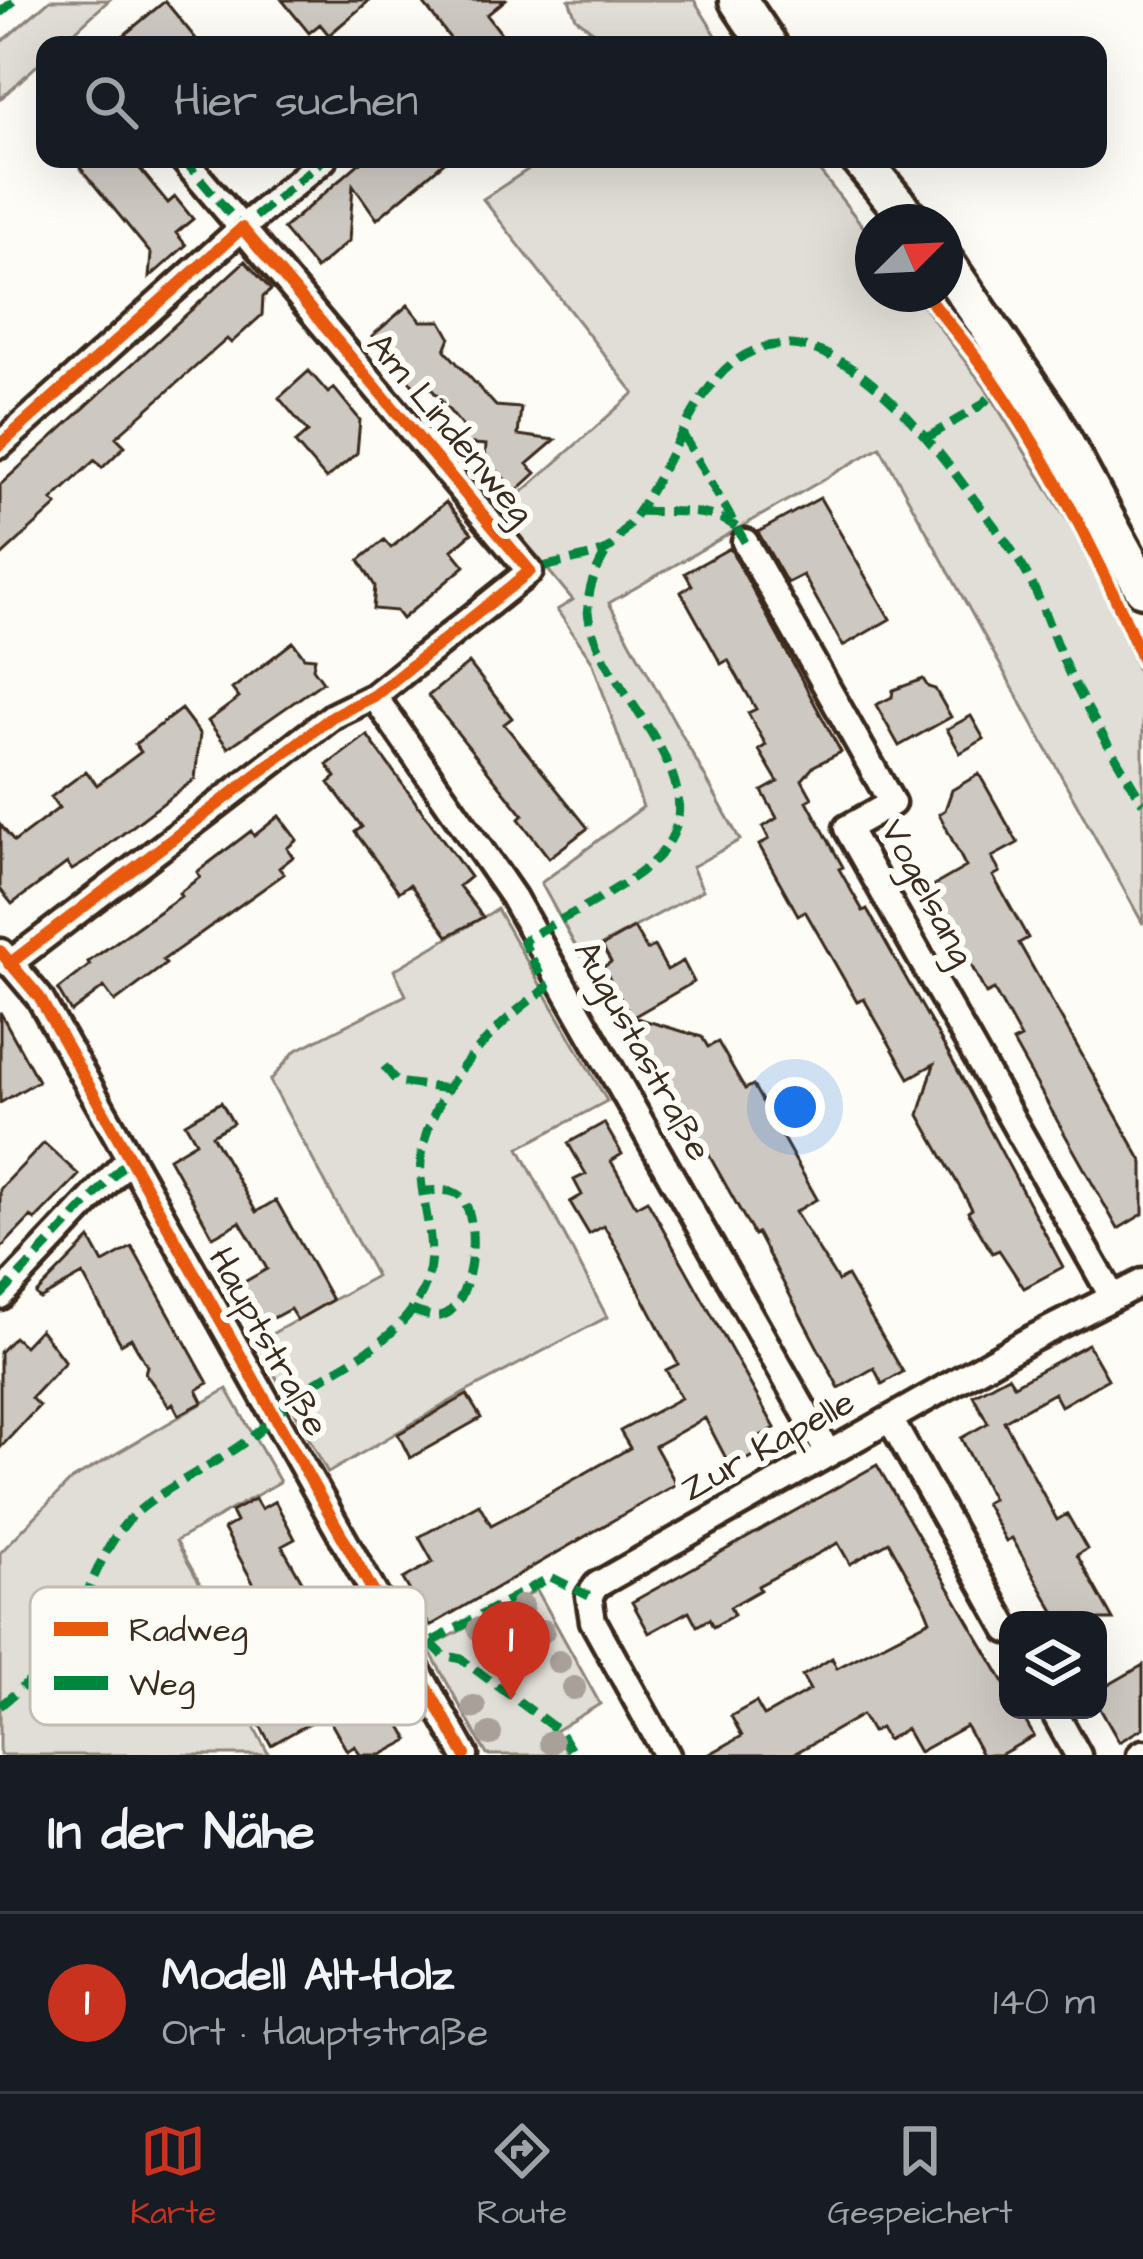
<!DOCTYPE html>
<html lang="de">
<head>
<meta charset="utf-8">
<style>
  body { margin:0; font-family:"Architects Daughter",sans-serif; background:#20242c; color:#f1f3f6 }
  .controls { position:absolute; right:36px; bottom:36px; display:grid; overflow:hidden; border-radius:24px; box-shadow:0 12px 48px #0002 }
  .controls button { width:108px; height:108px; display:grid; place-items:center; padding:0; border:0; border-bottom:3px solid #363941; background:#171b24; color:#f1f3f6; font:60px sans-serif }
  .compass { position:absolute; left:855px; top:204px; width:108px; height:108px; border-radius:50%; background:#171b24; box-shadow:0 12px 48px #0002; rotate:66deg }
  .you { position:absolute; left:795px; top:1107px; width:42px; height:42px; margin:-30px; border:9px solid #fff; border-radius:50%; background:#1a73e8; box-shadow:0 0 0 18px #1a73e833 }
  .badge { display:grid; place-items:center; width:78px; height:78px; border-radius:50%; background:#c8321e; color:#fff; font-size:39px; font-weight:700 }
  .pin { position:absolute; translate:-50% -99px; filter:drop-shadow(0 3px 6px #0008) }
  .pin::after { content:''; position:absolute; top:63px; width:42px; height:36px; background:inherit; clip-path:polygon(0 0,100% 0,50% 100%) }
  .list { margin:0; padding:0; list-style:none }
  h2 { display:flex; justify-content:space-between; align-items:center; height:156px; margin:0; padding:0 48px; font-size:51px }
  h2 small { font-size:39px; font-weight:400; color:#9ea1a6 }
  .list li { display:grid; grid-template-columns:78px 1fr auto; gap:36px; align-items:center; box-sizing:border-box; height:180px; padding:0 48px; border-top:3px solid #363941 }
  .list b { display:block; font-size:45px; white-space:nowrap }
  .list p { margin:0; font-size:39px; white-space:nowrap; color:#9ea1a6 }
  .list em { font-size:39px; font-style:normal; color:#9ea1a6 }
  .icon { flex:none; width:66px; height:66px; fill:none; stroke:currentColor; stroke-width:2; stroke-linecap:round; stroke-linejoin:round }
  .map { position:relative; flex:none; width:1143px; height:1755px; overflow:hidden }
  .search { position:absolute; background:#171b24; box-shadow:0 12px 48px #0002; left:36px; right:36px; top:36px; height:132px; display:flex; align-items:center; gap:30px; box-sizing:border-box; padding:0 42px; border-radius:24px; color:#9ea1a6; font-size:45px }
  .sheet { height:336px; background:#171b24 }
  nav { display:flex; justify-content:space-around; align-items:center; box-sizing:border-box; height:168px; border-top:3px solid #363941; background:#171b24; font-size:33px; color:#9ea1a6 }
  nav a { display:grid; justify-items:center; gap:6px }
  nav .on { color:#c8321e }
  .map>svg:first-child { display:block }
  .green { fill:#e1ded7; stroke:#8e847a; stroke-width:3 }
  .building { fill:#cdc8c2; stroke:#3b2a1e; stroke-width:3 }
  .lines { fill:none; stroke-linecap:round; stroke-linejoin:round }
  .street-casing { stroke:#3b2a1e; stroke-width:33 }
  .secondary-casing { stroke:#3b2a1e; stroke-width:45 }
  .street { stroke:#fdfcf7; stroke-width:24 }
  .secondary { stroke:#fdfcf7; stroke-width:36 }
  .quiet { stroke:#00873e; stroke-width:9; stroke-dasharray:18 9; stroke-linecap:butt }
  .cycleway-casing { stroke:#fdfcf7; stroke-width:20 }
  .cycleway { stroke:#e8590c; stroke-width:12 }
  .tree { fill:#a9a199 }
  .labels { text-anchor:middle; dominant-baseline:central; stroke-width:12; stroke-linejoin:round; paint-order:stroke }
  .street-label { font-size:36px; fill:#3b2a1e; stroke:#fdfcf7 }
  .key { fill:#fdfcf7; stroke:#c3bdb6; stroke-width:3 }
  .key-label { font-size:33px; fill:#3b2a1e }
</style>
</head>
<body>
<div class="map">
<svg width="1143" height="1755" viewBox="0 0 1143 1755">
  <rect width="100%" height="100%" fill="#fdfcf7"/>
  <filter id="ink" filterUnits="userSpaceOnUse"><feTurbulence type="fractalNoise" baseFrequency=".00833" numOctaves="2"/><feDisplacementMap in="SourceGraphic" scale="24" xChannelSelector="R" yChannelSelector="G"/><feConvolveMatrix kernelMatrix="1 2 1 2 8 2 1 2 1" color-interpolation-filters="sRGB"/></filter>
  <g filter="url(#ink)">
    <path class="green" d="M 50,0 L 109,0 L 60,45 L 45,45 L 45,58 L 0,99 L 0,43 Z
      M 569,0 L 694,0 L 722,45 L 610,45 L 576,18 Z
      M 544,159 L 810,159 L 873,239 L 873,294 L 914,294 L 984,386 L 1088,554 L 1143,683 L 1143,924 L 880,447 L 609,603 L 740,840 L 692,867 L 703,890 L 581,956 L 541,883 L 643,807 L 592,661 L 557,610 L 573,600 L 500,512 L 634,393 L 483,199 Z
      M 497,909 L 607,1101 L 519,1148 L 607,1317 L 466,1392 L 328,1473 L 257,1342 L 376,1276 L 270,1081 L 295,1051 L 406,995 L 394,970 Z
      M 227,1389 L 280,1482 L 176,1541 L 265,1699 L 245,1710 L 269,1755 L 0,1755 L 0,1553 L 71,1480 Z
      M 537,1590 L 600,1704 L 555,1731 L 568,1755 L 487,1755 L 428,1648 Z"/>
    <path class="building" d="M 282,0 L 370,0 L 329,35 L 320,24 L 309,33 Z
      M 421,0 L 505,0 L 487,15 L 510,45 L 455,45 Z
      M 165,1 L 201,45 L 112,45 Z
      M 73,159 L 132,159 L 168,203 L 175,197 L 193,219 L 176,233 L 186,245 L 149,278 L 151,254 Z
      M 364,159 L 448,159 L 377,219 L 353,185 L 349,241 L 316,269 L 283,229 Z
      M 245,261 L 271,290 L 263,297 L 262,315 L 231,343 L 227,339 L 116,437 L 125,446 L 102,468 L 95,460 L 52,500 L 57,505 L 0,557 L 0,485 Z
      M 408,305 L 421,321 L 441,321 L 450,337 L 445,350 L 496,406 L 521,408 L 518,435 L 555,440 L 527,464 L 536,473 L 515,492 L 499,472 L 484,471 L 486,445 L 461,443 L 462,426 L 429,386 L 420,394 L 372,336 Z
      M 309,371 L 328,393 L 334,388 L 360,420 L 357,453 L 326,479 L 295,443 L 308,432 L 279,398 Z
      M 820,498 L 890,619 L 843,646 L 803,575 L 787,583 L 758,532 Z
      M 446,502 L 472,533 L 452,550 L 465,566 L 402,619 L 396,611 L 373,609 L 375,586 L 359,560 L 384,540 L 391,548 Z
      M 730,548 L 841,752 L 814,766 L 802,780 L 812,798 L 807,801 L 843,867 L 839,869 L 863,911 L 867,909 L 956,1067 L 1063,1267 L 1024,1288 L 999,1250 L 992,1253 L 968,1212 L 972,1209 L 919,1115 L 934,1064 L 909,1078 L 864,999 L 857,1002 L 805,911 L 798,915 L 759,845 L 769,839 L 763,827 L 777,818 L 762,791 L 778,782 L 759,750 L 766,745 L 748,713 L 756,709 L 728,660 L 721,664 L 681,592 L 692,585 L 685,573 Z
      M 293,642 L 304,657 L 315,658 L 313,668 L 323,682 L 228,748 L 208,721 L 239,698 L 232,689 Z
      M 469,663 L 512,718 L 504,724 L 588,828 L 549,858 L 519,819 L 523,815 L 428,696 Z
      M 923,679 L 928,687 L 935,689 L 951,717 L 899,746 L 876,705 L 892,697 L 893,690 Z
      M 181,709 L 200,734 L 195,779 L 87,861 L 72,870 L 67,863 L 12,904 L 0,889 L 0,824 L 14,842 L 59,808 L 51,797 L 86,771 L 97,785 L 141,752 L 135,744 Z
      M 971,716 L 984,739 L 960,753 L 947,729 Z
      M 367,735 L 470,877 L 459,886 L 483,917 L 448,936 L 410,884 L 399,892 L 355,832 L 362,827 L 329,783 L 336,777 L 327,765 Z
      M 979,774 L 1018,843 L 992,857 L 1000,872 L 993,876 L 1028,938 L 1019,943 L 1143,1163 L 1143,1214 L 1118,1229 L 1013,1042 L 1021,1038 L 994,990 L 986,994 L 931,887 L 966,867 L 939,814 L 945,810 L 952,790 Z
      M 279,816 L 297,840 L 287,848 L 293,857 L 279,868 L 284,874 L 163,960 L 166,964 L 115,1002 L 104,987 L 71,1012 L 58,990 L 90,965 L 88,962 L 181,896 L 179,893 L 200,877 L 197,872 L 251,831 L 254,836 Z
      M 634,928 L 647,950 L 654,946 L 667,970 L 683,961 L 694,982 L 633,1017 L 702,1037 L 708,1047 L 718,1042 L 745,1089 L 753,1085 L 817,1199 L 795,1212 L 838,1281 L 847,1276 L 903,1372 L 882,1384 L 874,1368 L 839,1388 L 757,1233 L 754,1235 L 603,967 L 611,962 L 602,946 Z
      M 0,1012 L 38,1081 L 0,1103 Z
      M 221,1102 L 233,1123 L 212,1135 L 234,1173 L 256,1212 L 276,1200 L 332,1300 L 297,1320 L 290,1309 L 262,1324 L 239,1285 L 267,1269 L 252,1242 L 240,1222 L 213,1237 L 169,1158 L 196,1142 L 185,1123 Z
      M 604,1123 L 622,1154 L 611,1161 L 636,1206 L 647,1200 L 775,1428 L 760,1436 L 767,1448 L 731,1468 L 705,1418 L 655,1446 L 676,1484 L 430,1626 L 403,1579 L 433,1562 L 419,1537 L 479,1504 L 491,1525 L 516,1512 L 630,1448 L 620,1431 L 681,1398 L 666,1370 L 678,1364 L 618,1250 L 604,1226 L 589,1234 L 570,1202 L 582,1195 L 574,1180 L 586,1174 L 568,1143 Z
      M 44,1143 L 79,1175 L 35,1220 L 31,1217 L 0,1249 L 0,1189 Z
      M 90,1239 L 103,1263 L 132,1247 L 208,1383 L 197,1390 L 203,1402 L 179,1415 L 173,1403 L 169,1406 L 145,1373 L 147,1366 L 131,1338 L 121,1344 L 83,1275 L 40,1299 L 36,1294 Z
      M 40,1329 L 65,1362 L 31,1398 L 39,1406 L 0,1448 L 0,1352 L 14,1337 L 24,1346 Z
      M 1088,1344 L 1108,1379 L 1061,1406 L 1054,1393 L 1004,1421 L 1057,1520 L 1067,1514 L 1087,1549 L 1077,1555 L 1113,1620 L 1059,1620 L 1012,1538 L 1006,1541 L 985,1503 L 992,1499 L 961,1438 L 988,1423 L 973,1395 L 1008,1376 L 1014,1385 Z
      M 467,1395 L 481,1418 L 410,1458 L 398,1434 Z
      M 877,1465 L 1008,1689 L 1008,1710 L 1019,1710 L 1034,1736 L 1000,1755 L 982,1755 L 966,1726 L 919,1752 L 906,1729 L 887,1740 L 880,1728 L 872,1732 L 862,1715 L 792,1755 L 708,1755 L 742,1736 L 731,1716 L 756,1702 L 764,1716 L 810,1690 L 802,1676 L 819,1666 L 832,1658 L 837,1668 L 930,1620 L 923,1603 L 889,1542 L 850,1564 L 838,1543 L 758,1586 L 760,1590 L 730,1607 L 734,1615 L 713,1627 L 709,1619 L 697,1626 L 689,1611 L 649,1633 L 632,1602 Z
      M 255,1499 L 261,1509 L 275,1501 L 295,1539 L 282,1546 L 309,1594 L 323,1587 L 342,1622 L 329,1630 L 355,1677 L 369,1669 L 409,1740 L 381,1755 L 360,1755 L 355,1746 L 347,1751 L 326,1714 L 271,1745 L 251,1709 L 295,1685 L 260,1622 L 271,1616 L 224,1529 L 236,1522 L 231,1512 Z
      M 1143,1665 L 1143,1728 L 1119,1742 L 1098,1705 L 1098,1691 Z"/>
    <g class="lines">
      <g class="street-casing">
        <path id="street" d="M 183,159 L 242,228 L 324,159
          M 0,445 L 242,228 L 530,571 L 374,696 L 333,716 L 9,964
          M 745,542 L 892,803 L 847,828 L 1112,1296
          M 374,696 L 513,897 L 828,1453
          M 1,952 L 39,997 L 465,1755
          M 0,1296 L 130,1158
          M 890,1419 L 1008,1630
          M 1053,1710 L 1078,1755
          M 667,1755 L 593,1621 L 589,1596 L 597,1585 L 1031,1339 L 1143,1282
          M 1140,1755 L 1143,1753"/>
      </g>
      <g class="secondary-casing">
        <path id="secondary" d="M 738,0 L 768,45
          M 860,159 L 912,222
          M 945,263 L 1049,415 L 1143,588"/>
      </g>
      <use href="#street" class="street"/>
      <use href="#secondary" class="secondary"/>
      <path class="quiet" d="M 0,13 L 15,0
        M 183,159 L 242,228 L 324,159
        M 683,435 L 745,542
        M 928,437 L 980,406 L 999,389
        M 640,511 C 671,513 711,507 736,527
        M 523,562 L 530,571 C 548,564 597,557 608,549 C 615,544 621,534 626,528 C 666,480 689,396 734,362 C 823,296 926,434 971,495 C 989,519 1008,543 1024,569 C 1045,605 1055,648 1075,685 C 1096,726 1120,764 1143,803
        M 384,1066 L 397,1082 L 449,1089
        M 0,1296 L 130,1158
        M 412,1310 C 420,1313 430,1317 440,1316 C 474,1310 482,1216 460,1196 C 451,1188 434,1191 423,1191
        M 430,1642 L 443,1655 L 461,1659 L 559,1731 L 574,1755
        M 409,1654 L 551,1577 L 589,1596
        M 0,1706 C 27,1684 51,1663 68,1633 C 89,1596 102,1543 135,1514 C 169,1484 213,1466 249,1439 C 271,1423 287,1400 311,1385 C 349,1361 393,1342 417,1302 C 443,1260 425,1222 421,1178 C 415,1105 491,1026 547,988 L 523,941 C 562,917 635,885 662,852 C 724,777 594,686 588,611 C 587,590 596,569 607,551"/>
      <g class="cycleway-casing">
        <path id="cycleway" d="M 925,294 C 950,325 977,356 1000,390 C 1056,474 1104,567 1143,661
          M 0,445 L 242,228 L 530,571 L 374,696 L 333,716 L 9,964
          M 0,951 L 39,997 L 465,1755"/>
      </g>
      <use href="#cycleway" class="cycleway"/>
    </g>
    <g class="tree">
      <circle cx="522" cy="1606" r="12"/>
      <circle cx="479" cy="1629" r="12"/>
      <circle cx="543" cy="1631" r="12"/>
      <circle cx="559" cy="1662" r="12"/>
      <circle cx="574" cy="1688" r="12"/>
      <circle cx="474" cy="1707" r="12"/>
      <circle cx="490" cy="1734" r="12"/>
      <circle cx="551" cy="1742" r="12"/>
    </g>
  </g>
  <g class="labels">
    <g class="street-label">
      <text transform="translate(450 429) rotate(50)">Am Lindenweg</text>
      <text transform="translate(927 893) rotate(62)">Vogelsang</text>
      <text transform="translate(642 1051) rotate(61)">Augustastraße</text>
      <text transform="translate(268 1342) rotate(61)">Hauptstraße</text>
      <text transform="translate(768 1446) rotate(-29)">Zur Kapelle</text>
    </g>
  </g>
  <rect x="30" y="1587" width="396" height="138" rx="18" class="key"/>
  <rect x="54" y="1622" width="54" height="14" fill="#e8590c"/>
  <rect x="54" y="1676" width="54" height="14" fill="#00873e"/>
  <g class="key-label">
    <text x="129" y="1641">Radweg</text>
    <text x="129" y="1695">Weg</text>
  </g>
</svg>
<div class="controls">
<button><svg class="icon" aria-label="layers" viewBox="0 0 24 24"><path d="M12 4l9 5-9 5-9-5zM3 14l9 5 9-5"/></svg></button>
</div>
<svg class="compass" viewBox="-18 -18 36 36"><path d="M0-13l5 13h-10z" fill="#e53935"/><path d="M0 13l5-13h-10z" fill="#9ea1a6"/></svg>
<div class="you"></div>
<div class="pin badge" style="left:511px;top:1700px">1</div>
<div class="search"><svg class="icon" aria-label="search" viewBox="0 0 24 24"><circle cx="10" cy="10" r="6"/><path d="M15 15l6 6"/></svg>Hier suchen</div>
</div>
<section class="sheet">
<h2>In der Nähe<small></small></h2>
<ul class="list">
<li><span class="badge">1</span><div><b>Modell Alt-Holz</b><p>Ort · Hauptstraße</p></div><em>140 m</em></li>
</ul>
</section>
<nav>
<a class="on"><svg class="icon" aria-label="map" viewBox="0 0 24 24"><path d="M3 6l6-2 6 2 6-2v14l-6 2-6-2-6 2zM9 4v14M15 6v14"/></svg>Karte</a>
<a><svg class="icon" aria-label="directions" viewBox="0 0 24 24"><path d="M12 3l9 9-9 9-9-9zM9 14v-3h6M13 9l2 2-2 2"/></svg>Route</a>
<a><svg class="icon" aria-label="saved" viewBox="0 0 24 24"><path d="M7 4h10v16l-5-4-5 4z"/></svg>Gespeichert</a>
</nav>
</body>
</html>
